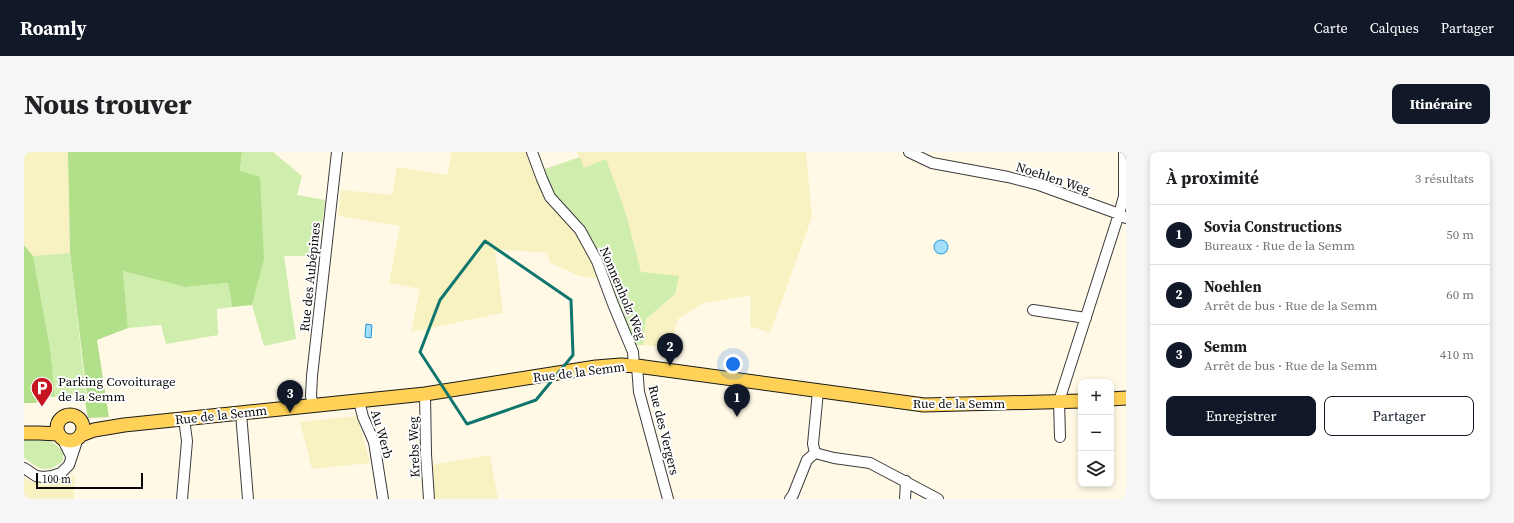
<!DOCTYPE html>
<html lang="fr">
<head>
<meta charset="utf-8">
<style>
  body { margin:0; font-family:"Source Serif 4",serif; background:#f6f6f6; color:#202124 }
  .controls { position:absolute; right:12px; bottom:12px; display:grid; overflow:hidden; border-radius:8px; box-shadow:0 2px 6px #0003 }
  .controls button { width:36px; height:36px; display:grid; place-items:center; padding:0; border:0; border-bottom:1px solid #e0e0e0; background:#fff; color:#202124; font:20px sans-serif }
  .scale { position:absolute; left:12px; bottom:10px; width:107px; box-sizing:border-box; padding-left:4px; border:2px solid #090909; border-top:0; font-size:11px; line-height:14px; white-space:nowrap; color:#090909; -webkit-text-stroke:3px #fff; paint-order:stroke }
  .you { position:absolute; left:709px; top:212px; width:14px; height:14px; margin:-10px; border:3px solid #fff; border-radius:50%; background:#1a73e8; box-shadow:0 0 0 6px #1a73e833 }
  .badge { display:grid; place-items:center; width:26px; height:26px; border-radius:50%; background:#111827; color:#fff; font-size:13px; font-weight:700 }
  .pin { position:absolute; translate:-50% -33px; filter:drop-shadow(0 1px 2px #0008) }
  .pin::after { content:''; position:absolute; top:21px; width:14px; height:12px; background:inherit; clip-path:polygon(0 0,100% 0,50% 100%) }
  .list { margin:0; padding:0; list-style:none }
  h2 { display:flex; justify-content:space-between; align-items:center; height:52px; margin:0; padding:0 16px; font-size:17px }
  h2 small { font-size:13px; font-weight:400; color:#757577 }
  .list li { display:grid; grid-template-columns:26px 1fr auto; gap:12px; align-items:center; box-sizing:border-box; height:60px; padding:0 16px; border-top:1px solid #e0e0e0 }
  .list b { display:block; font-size:15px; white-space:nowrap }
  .list p { margin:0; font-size:13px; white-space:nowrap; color:#757577 }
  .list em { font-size:13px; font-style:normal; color:#757577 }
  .actions { display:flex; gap:8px; padding:12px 16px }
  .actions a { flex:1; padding:9px 0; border:1px solid #111827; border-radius:8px; text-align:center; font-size:14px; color:#111827 }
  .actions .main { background:#111827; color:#fff }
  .icon { flex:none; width:22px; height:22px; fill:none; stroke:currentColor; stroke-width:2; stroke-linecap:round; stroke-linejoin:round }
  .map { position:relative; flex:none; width:1102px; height:347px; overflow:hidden; border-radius:8px }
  header { display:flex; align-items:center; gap:24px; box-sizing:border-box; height:56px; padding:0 20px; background:#111827; color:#fff }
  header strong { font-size:19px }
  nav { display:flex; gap:22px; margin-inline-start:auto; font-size:14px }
  .intro { display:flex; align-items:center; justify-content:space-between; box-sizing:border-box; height:96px; padding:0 24px }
  h1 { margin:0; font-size:28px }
  .button { padding:10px 18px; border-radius:8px; background:#111827; color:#fff; font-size:14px; font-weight:700 }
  main { display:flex; gap:24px; padding:0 24px }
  aside { flex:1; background:#fff; border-radius:8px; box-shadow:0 2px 6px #0003 }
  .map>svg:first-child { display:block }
  .farmland { fill:#f8f2c3 }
  .green { fill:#cfedac }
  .forest { fill:#b2df8a }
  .water { fill:#a4defd; stroke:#2497db }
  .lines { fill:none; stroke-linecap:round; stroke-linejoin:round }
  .minor-casing { stroke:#3c3c3c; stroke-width:12 }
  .major-casing { stroke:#1a1a1a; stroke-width:15 }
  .minor { stroke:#fff; stroke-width:10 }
  .major { stroke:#ffd156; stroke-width:13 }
  .marked { fill:none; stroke:#0f766e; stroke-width:3; stroke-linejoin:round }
  .labels { text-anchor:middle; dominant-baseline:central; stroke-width:4; stroke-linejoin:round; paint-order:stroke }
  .street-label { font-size:13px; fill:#090909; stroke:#fff }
  .poi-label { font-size:13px; fill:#090909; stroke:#fff; text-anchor:start }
</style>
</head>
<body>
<header>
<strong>Roamly</strong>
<nav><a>Carte</a><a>Calques</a><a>Partager</a></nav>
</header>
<div class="intro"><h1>Nous trouver</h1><a class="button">Itinéraire</a></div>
<main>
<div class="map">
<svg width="1102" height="347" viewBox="0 0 1102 347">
  <rect width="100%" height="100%" fill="#fff9e6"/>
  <path class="farmland" d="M 0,0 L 44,0 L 46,101 L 9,104 L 0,93 Z
    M 428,0 L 507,0 L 577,127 L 556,124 L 526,111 L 523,101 L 471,97 L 479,161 L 387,180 L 396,137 L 365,131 L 376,74 L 314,64 L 317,38 L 368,43 L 373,15 L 423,23 Z
    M 553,0 L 782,0 L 788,65 L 746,181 L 726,174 L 727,143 L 679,151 L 654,167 L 646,196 L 619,193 L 622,167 L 651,142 L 617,121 L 602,62 L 582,8 L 560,16 Z
    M 333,264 L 346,311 L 288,317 L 276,270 Z
    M 466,303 L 474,347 L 409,347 L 407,313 Z
    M 51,324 L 50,347 L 0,347 L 0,326 L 8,330 Z"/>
  <path class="green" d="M 218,0 L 249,0 L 278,24 L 273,43 L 301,48 L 294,104 L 260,104 L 272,187 L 240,194 L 228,153 L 240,108 L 216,19 Z
    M 556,5 L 560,16 L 582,7 L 602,62 L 617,120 L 655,124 L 651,142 L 622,167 L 619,193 L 601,193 L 577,127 L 552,82 L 518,35 L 512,20 Z
    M 46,101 L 62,243 L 31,244 L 26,195 L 9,104 Z
    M 99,119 L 161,135 L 204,131 L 208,155 L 193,157 L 194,183 L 142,192 L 137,173 L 104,176 Z
    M 13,285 C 24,288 32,291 39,300 L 39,309 C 23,322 15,318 0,305 L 0,288 Z"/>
  <path class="forest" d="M 44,0 L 218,0 L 216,19 L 236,25 L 240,108 L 228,153 L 208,155 L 204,131 L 161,135 L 99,119 L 104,176 L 73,188 L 85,265 L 64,266 L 61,250 L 63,243 L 46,101 Z
    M 0,93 L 9,104 L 26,195 L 31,245 L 24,244 L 11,251 L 0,251 Z"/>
  <path class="water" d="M910 95a7 7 0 1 1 14 0a7 7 0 1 1-14 0Z
    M 342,172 L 348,173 L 347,186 L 341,185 Z"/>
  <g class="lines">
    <g class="minor-casing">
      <path id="minor" d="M 508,0 L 518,27 L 526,45 L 556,78 L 573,109 L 589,152 L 609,200 L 610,214
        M 885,0 L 908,11 L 984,25 L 1015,33 L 1095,62 L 1035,249 L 1036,285
        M 1100,0 L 1100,44 L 1095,62 L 1102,66
        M 1009,158 L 1062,166
        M 613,214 L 615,240 L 644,347
        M 401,242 L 402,302 L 405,347
        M 335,249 L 339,265 L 350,290 L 359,347
        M 289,254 L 287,244 L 288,224 L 313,0
        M 217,261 L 224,347
        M 38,286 L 47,304
        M 791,301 L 810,306 L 846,311 L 914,347
        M 0,316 L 12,324 L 19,325 L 28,324 L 37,321 L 45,313 L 52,292 L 52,287
        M 158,347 L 163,289 L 160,267
        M 766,347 L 769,343 L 783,308 L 791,301 L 789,292 L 794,239
        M 881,347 L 882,329"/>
    </g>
    <g class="major-casing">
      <path id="major" d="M 1087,247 L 1102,246
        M33 276a13 13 0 1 1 26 0a13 13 0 1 1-26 0Z
        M 0,281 L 15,281 L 34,282
        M 57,283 L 70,278 L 100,273 L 401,242 L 572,215 L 597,213 L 613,214 L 900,253 L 1057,249"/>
    </g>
    <use href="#minor" class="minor"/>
    <use href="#major" class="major"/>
  </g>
  <path class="marked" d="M 461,89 L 547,148 L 549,203 L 512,248 L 443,272 L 396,200 L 416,148 Z"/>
  <defs>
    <g id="parking-pin" transform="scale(1.15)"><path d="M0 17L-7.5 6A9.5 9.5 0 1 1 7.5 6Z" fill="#c61522" stroke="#fff"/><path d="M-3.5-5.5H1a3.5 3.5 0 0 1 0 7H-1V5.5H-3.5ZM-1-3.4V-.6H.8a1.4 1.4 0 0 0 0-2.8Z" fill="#fff"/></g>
  </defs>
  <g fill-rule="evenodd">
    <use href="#parking-pin" x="18" y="236"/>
  </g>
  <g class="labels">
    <g class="street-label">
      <text transform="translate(1029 26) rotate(18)">Noehlen Weg</text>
      <text transform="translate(286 125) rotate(-84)">Rue des Aubépines</text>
      <text transform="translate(599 141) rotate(67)">Nonnenholz Weg</text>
      <text transform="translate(555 220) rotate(-7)">Rue de la Semm</text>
      <text x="935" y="251">Rue de la Semm</text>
      <text transform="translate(197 263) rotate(-6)">Rue de la Semm</text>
      <text transform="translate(640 278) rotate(76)">Rue des Vergers</text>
      <text transform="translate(358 282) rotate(74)">Au Werb</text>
      <text transform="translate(390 295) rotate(-92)">Krebs Weg</text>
    </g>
    <g class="poi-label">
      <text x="34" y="229">Parking Covoiturage<tspan x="34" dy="15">de la Semm</tspan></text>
    </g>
  </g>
</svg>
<div class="controls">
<button>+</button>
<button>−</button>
<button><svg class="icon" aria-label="layers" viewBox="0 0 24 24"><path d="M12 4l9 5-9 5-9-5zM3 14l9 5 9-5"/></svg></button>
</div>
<div class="scale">100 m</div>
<div class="you"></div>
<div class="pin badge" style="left:713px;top:265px">1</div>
<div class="pin badge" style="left:646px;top:214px">2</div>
<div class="pin badge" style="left:266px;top:261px">3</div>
</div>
<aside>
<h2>À proximité<small>3 résultats</small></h2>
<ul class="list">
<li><span class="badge">1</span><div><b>Sovia Constructions</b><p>Bureaux · Rue de la Semm</p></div><em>50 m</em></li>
<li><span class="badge">2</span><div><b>Noehlen</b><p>Arrêt de bus · Rue de la Semm</p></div><em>60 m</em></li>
<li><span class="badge">3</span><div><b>Semm</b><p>Arrêt de bus · Rue de la Semm</p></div><em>410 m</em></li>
</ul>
<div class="actions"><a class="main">Enregistrer</a><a>Partager</a></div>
</aside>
</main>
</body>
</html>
